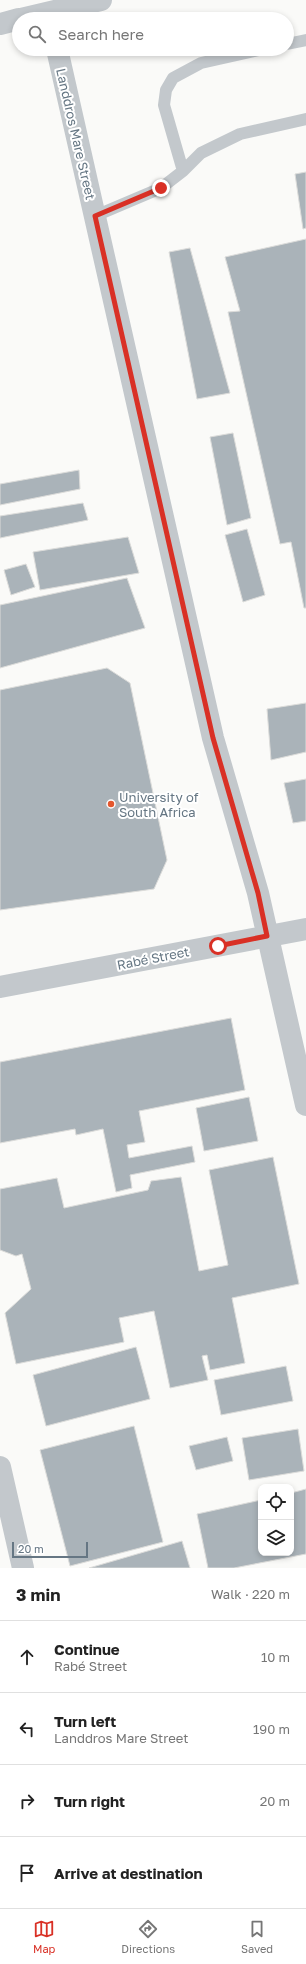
<!DOCTYPE html>
<html lang="en">
<head>
<meta charset="utf-8">
<style>
  body { margin:0; font-family:"Golos Text",sans-serif; background:#f2f2f2; color:#222 }
  .controls { position:absolute; right:12px; bottom:12px; display:grid; overflow:hidden; border-radius:8px; box-shadow:0 2px 6px #0003 }
  .controls button { width:36px; height:36px; display:grid; place-items:center; padding:0; border:0; border-bottom:1px solid #e0e0e0; background:#fff; color:#222; font:20px sans-serif }
  .scale { position:absolute; left:12px; bottom:10px; width:76px; box-sizing:border-box; padding-left:4px; border:2px solid #657683; border-top:0; font-size:11px; line-height:14px; white-space:nowrap; color:#657683; -webkit-text-stroke:3px #fff; paint-order:stroke }
  .stop { position:absolute; width:12px; height:12px; margin:-9px; border:3px solid #d93025; border-radius:50%; background:#fff }
  .stop.end { background:#d93025; border-color:#fff; box-shadow:0 1px 4px #0008 }
  .list { margin:0; padding:0; list-style:none }
  h2 { display:flex; justify-content:space-between; align-items:center; height:52px; margin:0; padding:0 16px; font-size:17px }
  h2 small { font-size:13px; font-weight:400; color:#767676 }
  .list li { display:grid; grid-template-columns:26px 1fr auto; gap:12px; align-items:center; box-sizing:border-box; height:72px; padding:0 16px; border-top:1px solid #e0e0e0 }
  .list b { display:block; font-size:15px; white-space:nowrap }
  .list p { margin:0; font-size:13px; white-space:nowrap; color:#767676 }
  .list em { font-size:13px; font-style:normal; color:#767676 }
  .icon { flex:none; width:22px; height:22px; fill:none; stroke:currentColor; stroke-width:2; stroke-linecap:round; stroke-linejoin:round }
  .map { position:relative; flex:none; width:306px; height:1568px; overflow:hidden }
  .search { position:absolute; background:#fff; box-shadow:0 2px 6px #0003; left:12px; right:12px; top:12px; height:44px; display:flex; align-items:center; gap:10px; box-sizing:border-box; padding:0 14px; border-radius:22px; color:#767676; font-size:15px }
  .sheet { height:340px; background:#fff }
  nav { display:flex; justify-content:space-around; align-items:center; box-sizing:border-box; height:56px; border-top:1px solid #e0e0e0; background:#fff; font-size:11px; color:#767676 }
  nav a { display:grid; justify-items:center; gap:2px }
  nav .on { color:#d93025 }
  .map>svg:first-child { display:block }
  .building { fill:#aab3b9; stroke:#dcdcda }
  .lines { fill:none; stroke-linecap:round; stroke-linejoin:round }
  .service { stroke:#c3c8cc; stroke-width:12 }
  .minor { stroke:#c3c8cc; stroke-width:22 }
  .route { stroke:#d93025; stroke-width:5 }
  .poi-dot { fill:#e4572e; stroke:#fff; stroke-width:1.5 }
  .labels { text-anchor:middle; dominant-baseline:central; stroke-width:4; stroke-linejoin:round; paint-order:stroke }
  .street-label { font-size:13px; fill:#657683; stroke:#fff }
  .poi-label { font-size:13px; fill:#657683; stroke:#fff; text-anchor:start }
</style>
</head>
<body>
<div class="map">
<svg width="306" height="1568" viewBox="0 0 306 1568">
  <rect width="100%" height="100%" fill="#fafaf8"/>
  <path class="building" d="M 306,172 L 306,228 L 303,229 L 295,174 Z
    M 306,239 L 306,608 L 304,608 L 291,542 L 280,544 L 228,312 L 240,311 L 225,257 Z
    M 190,248 L 230,393 L 197,399 L 169,252 Z
    M 233,433 L 251,518 L 227,525 L 210,437 Z
    M 79,470 L 80,489 L 0,505 L 0,484 Z
    M 83,503 L 88,520 L 0,538 L 0,516 Z
    M 247,529 L 265,595 L 243,602 L 225,535 Z
    M 128,537 L 139,573 L 40,590 L 33,552 Z
    M 26,564 L 35,587 L 11,595 L 4,570 Z
    M 127,578 L 145,628 L 0,668 L 0,605 Z
    M 107,668 L 130,683 L 167,860 L 154,889 L 0,910 L 0,690 Z
    M 306,703 L 306,752 L 271,760 L 267,709 Z
    M 306,779 L 306,821 L 293,823 L 284,783 Z
    M 231,1018 L 245,1090 L 139,1111 L 145,1142 L 127,1145 L 129,1158 L 192,1146 L 195,1162 L 130,1175 L 132,1188 L 116,1192 L 103,1129 L 76,1135 L 75,1129 L 0,1143 L 0,1062 Z
    M 249,1097 L 258,1141 L 204,1151 L 196,1108 Z
    M 273,1157 L 299,1284 L 232,1298 L 245,1363 L 210,1370 L 207,1355 L 202,1356 L 208,1380 L 170,1388 L 154,1311 L 119,1318 L 124,1342 L 16,1364 L 5,1313 L 31,1289 L 22,1254 L 16,1256 L 0,1250 L 0,1189 L 57,1178 L 64,1208 L 148,1190 L 151,1181 L 181,1177 L 199,1271 L 228,1265 L 209,1170 Z
    M 136,1347 L 150,1399 L 46,1426 L 33,1375 Z
    M 286,1366 L 293,1401 L 221,1415 L 214,1380 Z
    M 134,1426 L 163,1542 L 70,1566 L 40,1450 Z
    M 298,1429 L 304,1471 L 249,1480 L 242,1438 Z
    M 227,1437 L 233,1461 L 196,1470 L 189,1446 Z
    M 306,1489 L 306,1554 L 234,1568 L 208,1568 L 197,1514 L 261,1500 L 261,1553 L 291,1553 L 291,1493 Z
    M 182,1541 L 190,1568 L 89,1568 Z"/>
  <g class="lines">
    <path class="service" d="M 287,44 L 306,40
      M 183,171 L 164,105 L 166,90 L 173,78 L 201,63 L 263,49
      M 95,216 L 161,188 L 183,171 L 201,153 L 240,134 L 306,119"/>
    <path class="minor" d="M 21,19 L 101,0
      M 0,24 L 19,19
      M 57,49 L 213,738 L 258,893 L 306,1105
      M 0,987 L 306,929
      M 0,1467 L 23,1568"/>
  </g>
  <g class="lines">
    <path class="route" d="M 161,188 L 95,216 L 213,738 L 258,893 L 267,936 L 218,946"/>
  </g>
  <circle class="poi-dot" cx="111" cy="804" r="4"/>
  <g class="labels">
    <g class="street-label">
      <text transform="translate(76 134) rotate(77)">Landdros Mare Street</text>
      <text transform="translate(153 958) rotate(-11)">Rabé Street</text>
    </g>
    <g class="poi-label">
      <text x="119" y="797">University of<tspan x="119" dy="15">South Africa</tspan></text>
    </g>
  </g>
</svg>
<div class="controls">
<button><svg class="icon" aria-label="locate" viewBox="0 0 24 24"><circle cx="12" cy="12" r="6"/><path d="M12 2v4M12 18v4M2 12h4M18 12h4"/></svg></button>
<button><svg class="icon" aria-label="layers" viewBox="0 0 24 24"><path d="M12 4l9 5-9 5-9-5zM3 14l9 5 9-5"/></svg></button>
</div>
<div class="scale">20 m</div>
<div class="stop" style="left:218px;top:946px"></div>
<div class="stop end" style="left:161px;top:188px"></div>
<div class="search"><svg class="icon" aria-label="search" viewBox="0 0 24 24"><circle cx="10" cy="10" r="6"/><path d="M15 15l6 6"/></svg>Search here</div>
</div>
<section class="sheet">
<h2>3 min<small>Walk · 220 m</small></h2>
<ul class="list">
<li><svg class="icon" aria-label="ahead" viewBox="0 0 24 24"><path d="M12 20V5M6 11l6-6 6 6"/></svg><div><b>Continue</b><p>Rabé Street</p></div><em>10 m</em></li>
<li><svg class="icon" aria-label="left" viewBox="0 0 24 24"><path d="M17 20v-9H6M10 6l-5 5 5 5"/></svg><div><b>Turn left</b><p>Landdros Mare Street</p></div><em>190 m</em></li>
<li><svg class="icon" aria-label="right" viewBox="0 0 24 24"><path d="M7 20v-9h11M14 6l5 5-5 5"/></svg><div><b>Turn right</b></div><em>20 m</em></li>
<li><svg class="icon" aria-label="arrive" viewBox="0 0 24 24"><path d="M6 21V4h12l-3 4 3 4H6"/></svg><div><b>Arrive at destination</b></div></li>
</ul>
</section>
<nav>
<a class="on"><svg class="icon" aria-label="map" viewBox="0 0 24 24"><path d="M3 6l6-2 6 2 6-2v14l-6 2-6-2-6 2zM9 4v14M15 6v14"/></svg>Map</a>
<a><svg class="icon" aria-label="directions" viewBox="0 0 24 24"><path d="M12 3l9 9-9 9-9-9zM9 14v-3h6M13 9l2 2-2 2"/></svg>Directions</a>
<a><svg class="icon" aria-label="saved" viewBox="0 0 24 24"><path d="M7 4h10v16l-5-4-5 4z"/></svg>Saved</a>
</nav>
</body>
</html>
